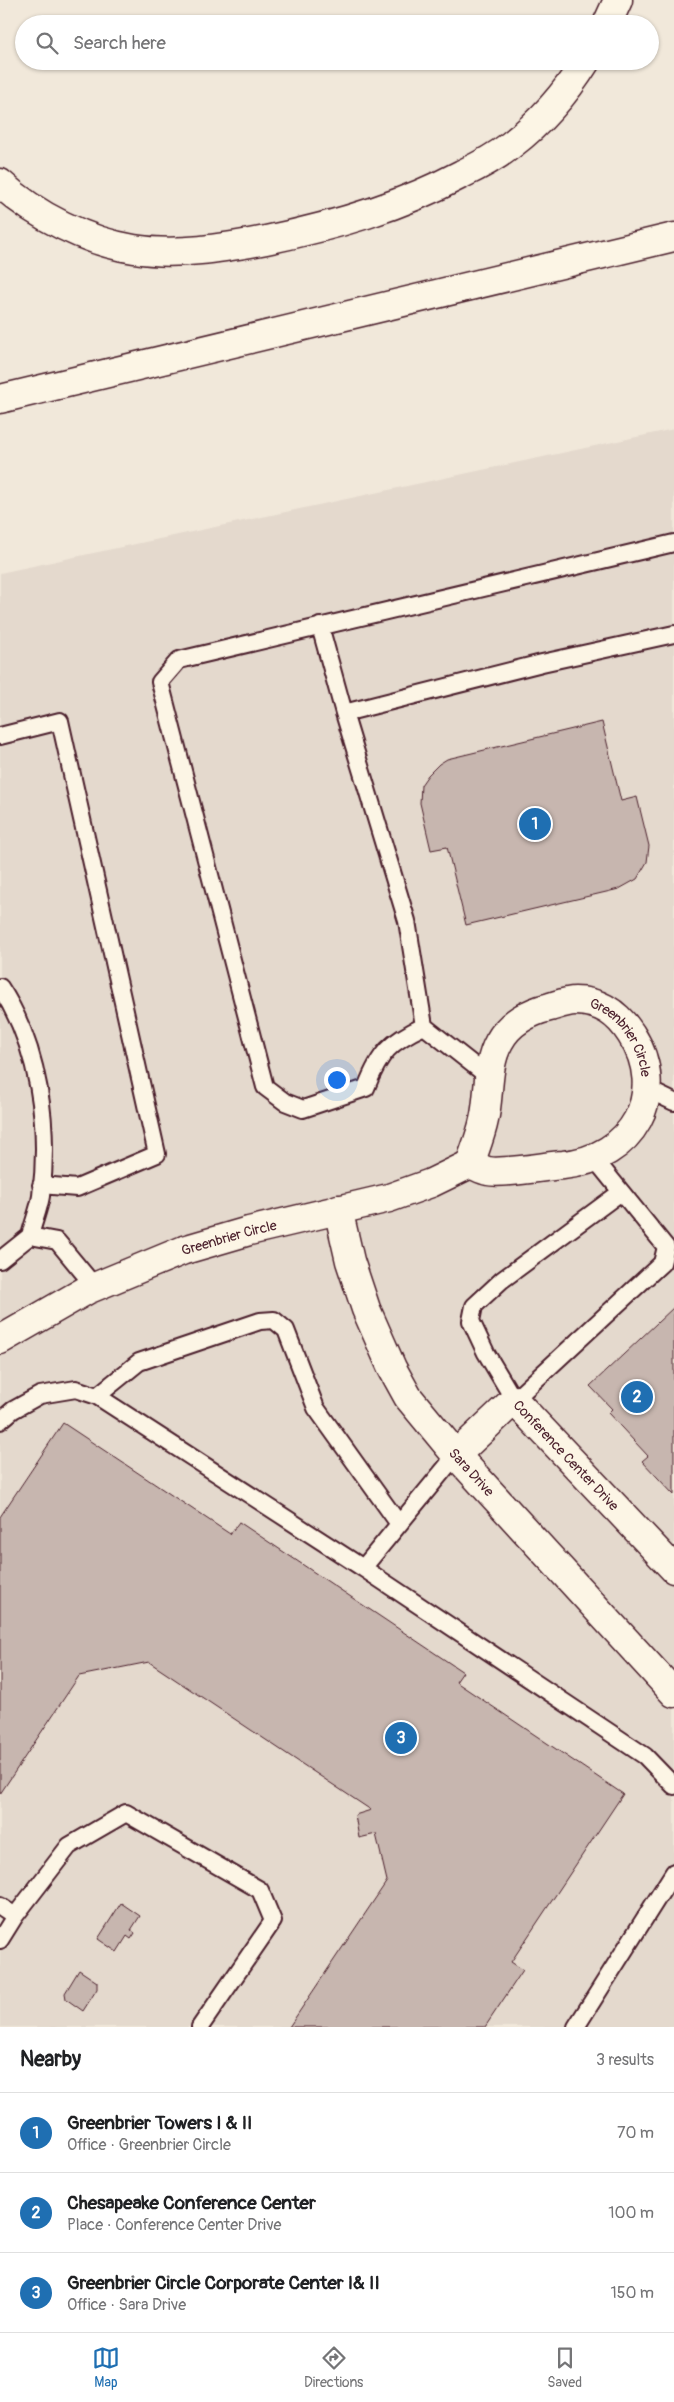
<!DOCTYPE html>
<html lang="en">
<head>
<meta charset="utf-8">
<style>
  body { margin:0; font-family:Pangolin,sans-serif; background:#f2f2f2; color:#202124 }
  .you { position:absolute; left:336px; top:1079px; width:18px; height:18px; margin:-12px; border:4px solid #fff; border-radius:50%; background:#1a73e8; box-shadow:0 0 0 8px #1a73e833 }
  .badge { display:grid; place-items:center; width:32px; height:32px; border-radius:50%; background:#1f6fb2; color:#fff; font-size:16px; font-weight:700 }
  .pin { position:absolute; translate:-50% -50%; border:2px solid #fff; box-shadow:0 1px 5px #0006 }
  .list { margin:0; padding:0; list-style:none }
  h2 { display:flex; justify-content:space-between; align-items:center; height:65px; margin:0; padding:0 20px; font-size:21px }
  h2 small { font-size:16px; font-weight:400; color:#757577 }
  .list li { display:grid; grid-template-columns:32px 1fr auto; gap:15px; align-items:center; box-sizing:border-box; height:80px; padding:0 20px; border-top:1px solid #e0e0e0 }
  .list b { display:block; font-size:19px; white-space:nowrap }
  .list p { margin:0; font-size:16px; white-space:nowrap; color:#757577 }
  .list em { font-size:16px; font-style:normal; color:#757577 }
  .icon { flex:none; width:28px; height:28px; fill:none; stroke:currentColor; stroke-width:2; stroke-linecap:round; stroke-linejoin:round }
  .map { position:relative; flex:none; width:674px; height:2027px; overflow:hidden }
  .search { position:absolute; background:#fff; box-shadow:0 1px 4px #0004; left:15px; right:15px; top:15px; height:55px; display:flex; align-items:center; gap:12px; box-sizing:border-box; padding:0 18px; border-radius:28px; color:#757577; font-size:19px }
  .sheet { height:305px; background:#fff }
  nav { display:flex; justify-content:space-around; align-items:center; box-sizing:border-box; height:70px; border-top:1px solid #e0e0e0; background:#fff; font-size:14px; color:#757577 }
  nav a { display:grid; justify-items:center; gap:2px }
  nav .on { color:#1f6fb2 }
  .map>svg:first-child { display:block }
  .built { fill:#e4d9cd }
  .building { fill:#c7b6af; stroke:#4a1f2b }
  .lines { fill:none; stroke-linecap:round; stroke-linejoin:round }
  .service-casing { stroke:#4a1f2b; stroke-width:20 }
  .minor-casing { stroke:#4a1f2b; stroke-width:31 }
  .motorway-casing { stroke:#4a1f2b; stroke-width:31 }
  .service { stroke:#fcf5e5; stroke-width:16 }
  .minor { stroke:#fcf5e5; stroke-width:28 }
  .motorway { stroke:#fcf5e5; stroke-width:28 }
  .labels { text-anchor:middle; dominant-baseline:central; stroke-width:5; stroke-linejoin:round; paint-order:stroke }
  .street-label { font-size:14px; fill:#4a1f2b; stroke:#fcf5e5 }
</style>
</head>
<body>
<div class="map">
<svg width="674" height="2027" viewBox="0 0 674 2027">
  <rect width="100%" height="100%" fill="#f1e8da"/>
  <filter id="ink" filterUnits="userSpaceOnUse"><feTurbulence type="fractalNoise" baseFrequency=".02" numOctaves="2"/><feDisplacementMap in="SourceGraphic" scale="10" xChannelSelector="R" yChannelSelector="G"/><feConvolveMatrix kernelMatrix="1 2 1 2 8 2 1 2 1" color-interpolation-filters="sRGB"/></filter>
  <g filter="url(#ink)">
    <path class="built" d="M 674,429 L 674,2027 L 0,2027 L 0,573 Z"/>
    <path class="building" d="M 602,722 L 621,801 L 637,797 L 649,846 L 647,862 L 637,879 L 619,889 L 466,925 L 447,847 L 431,850 L 420,803 L 421,785 L 428,775 L 439,764 L 447,759 Z
      M 674,1307 L 674,1495 L 642,1461 L 648,1456 L 608,1413 L 612,1409 L 590,1386 Z
      M 63,1423 L 230,1534 L 239,1522 L 463,1672 L 456,1682 L 623,1794 L 511,1962 L 523,1970 L 485,2027 L 289,2027 L 387,1881 L 376,1834 L 359,1838 L 355,1815 L 371,1810 L 149,1662 L 79,1676 L 0,1794 L 0,1517 Z
      M 121,1903 L 140,1916 L 131,1930 L 135,1933 L 131,1939 L 127,1936 L 117,1952 L 98,1939 Z
      M 79,1970 L 97,1982 L 97,1989 L 83,2011 L 66,1999 L 65,1993 Z"/>
    <g class="lines">
      <g class="service-casing">
        <path id="service" d="M 320,626 L 344,713
          M 0,736 L 60,721 L 157,1154 L 77,1188 L 41,1185
          M 0,987 C 39,1046 50,1126 41,1196 C 39,1209 33,1223 30,1236
          M 424,1026 C 390,1042 380,1052 366,1088 L 303,1109 L 285,1102 L 265,1087 L 160,682 L 179,660 L 674,543
          M 490,1078 L 424,1026 L 407,921 L 344,713 L 542,663 L 674,634
          M 647,1089 L 674,1102
          M 593,1157 L 666,1247 L 662,1263 L 514,1400 L 486,1353 L 471,1321 L 474,1306 L 502,1280 L 621,1192
          M 0,1260 L 30,1236 L 57,1241 L 95,1287
          M 97,1396 L 139,1362 L 260,1321 L 274,1320 L 286,1330 L 316,1408 L 399,1524
          M 0,1421 L 13,1410 L 40,1395 L 76,1389 L 97,1396 L 363,1568 L 456,1455
          M 363,1568 L 645,1756 L 674,1786
          M 0,1906 L 15,1916
          M 0,1940 L 15,1916 L 69,1846 L 126,1813 L 260,1890 L 273,1921 L 200,2027
          M 576,2027 L 674,1872"/>
      </g>
      <g class="minor-casing">
        <g id="minor">
          <path id="s1" d="M 338,1209 L 350,1261 L 366,1309 L 392,1368 L 408,1397 L 456,1455 L 674,1693"/>
          <path id="s2" d="M 0,1340 L 87,1290 L 184,1250 L 249,1231 L 389,1198 L 431,1183 L 470,1164 C 475,1149 481,1135 484,1120 C 490,1095 486,1065 499,1042 C 509,1023 529,1012 550,1007 C 557,1005 567,1001 575,1001 C 601,1001 618,1014 631,1034 C 670,1094 632,1159 563,1165 C 547,1166 501,1174 488,1171 C 482,1170 476,1166 470,1164"/>
          <path id="s3" d="M 456,1455 L 514,1400 L 674,1569"/>
        </g>
      </g>
      <g class="motorway-casing">
        <path id="motorway" d="M 607,24 L 618,0
          M 0,183 C 34,215 88,242 134,249 C 177,256 223,248 266,240 C 334,226 400,207 462,174 C 479,166 496,157 511,145 C 541,122 566,93 586,61
          M 0,399 L 674,237"/>
      </g>
      <use href="#service" class="service"/>
      <use href="#minor" class="minor"/>
      <use href="#motorway" class="motorway"/>
    </g>
  </g>
  <g class="labels">
    <g class="street-label">
      <text stroke="none"><textPath href="#s2" startOffset="785">Greenbrier Circle</textPath></text>
      <text stroke="none"><textPath href="#s2" startOffset="252">Greenbrier Circle</textPath></text>
      <text stroke="none"><textPath href="#s3" startOffset="156">Conference Center Drive</textPath></text>
      <text stroke="none"><textPath href="#s1" startOffset="300">Sara Drive</textPath></text>
    </g>
  </g>
</svg>
<div class="you"></div>
<div class="pin badge" style="left:535px;top:824px">1</div>
<div class="pin badge" style="left:637px;top:1397px">2</div>
<div class="pin badge" style="left:401px;top:1738px">3</div>
<div class="search"><svg class="icon" aria-label="search" viewBox="0 0 24 24"><circle cx="10" cy="10" r="6"/><path d="M15 15l6 6"/></svg>Search here</div>
</div>
<section class="sheet">
<h2>Nearby<small>3 results</small></h2>
<ul class="list">
<li><span class="badge">1</span><div><b>Greenbrier Towers I &amp; II</b><p>Office · Greenbrier Circle</p></div><em>70 m</em></li>
<li><span class="badge">2</span><div><b>Chesapeake Conference Center</b><p>Place · Conference Center Drive</p></div><em>100 m</em></li>
<li><span class="badge">3</span><div><b>Greenbrier Circle Corporate Center I&amp; II</b><p>Office · Sara Drive</p></div><em>150 m</em></li>
</ul>
</section>
<nav>
<a class="on"><svg class="icon" aria-label="map" viewBox="0 0 24 24"><path d="M3 6l6-2 6 2 6-2v14l-6 2-6-2-6 2zM9 4v14M15 6v14"/></svg>Map</a>
<a><svg class="icon" aria-label="directions" viewBox="0 0 24 24"><path d="M12 3l9 9-9 9-9-9zM9 14v-3h6M13 9l2 2-2 2"/></svg>Directions</a>
<a><svg class="icon" aria-label="saved" viewBox="0 0 24 24"><path d="M7 4h10v16l-5-4-5 4z"/></svg>Saved</a>
</nav>
</body>
</html>
